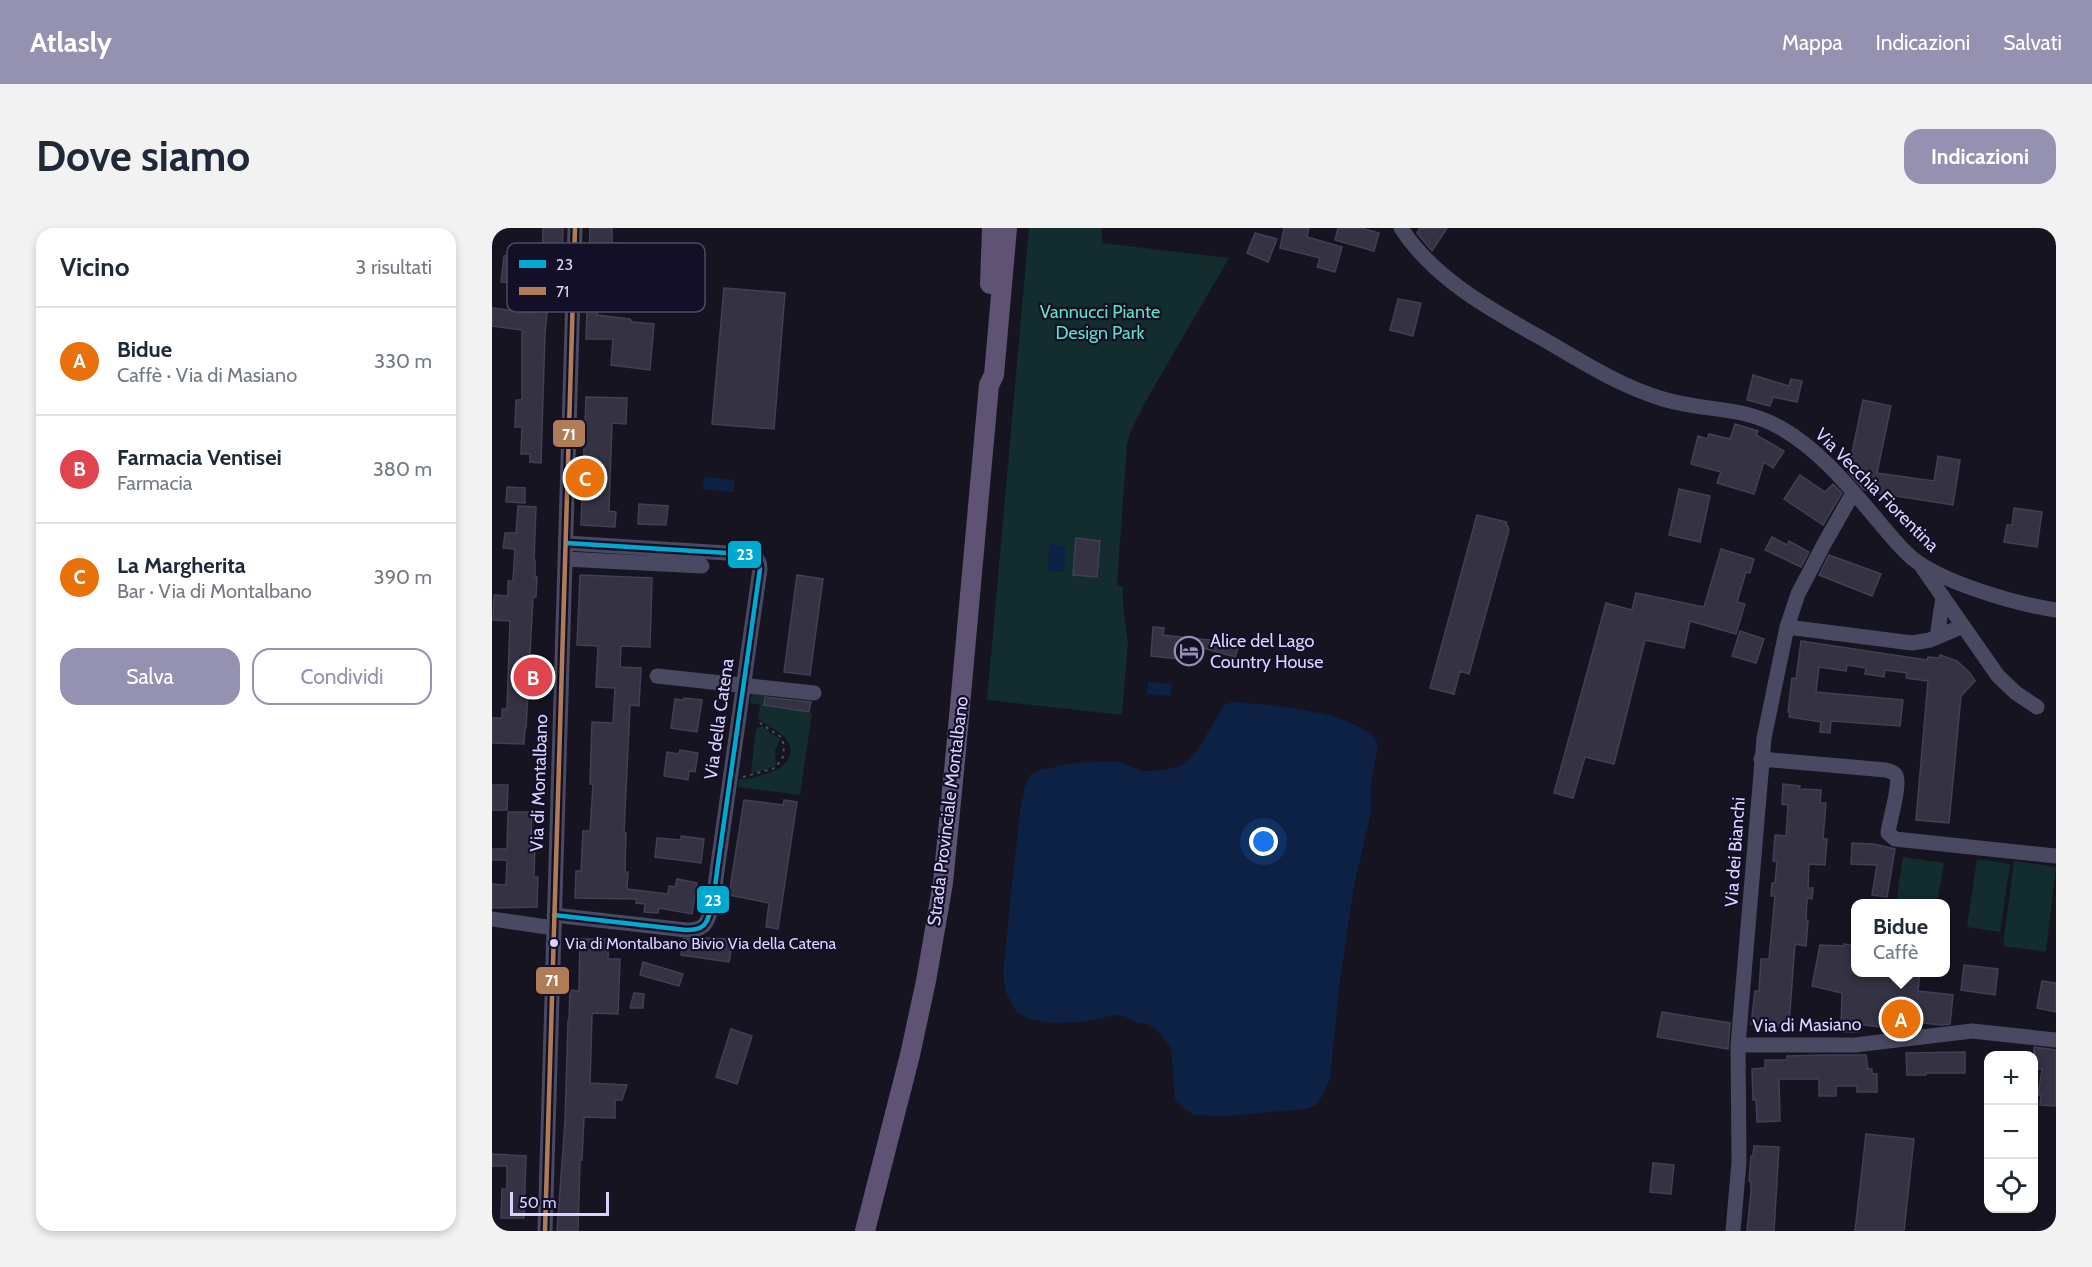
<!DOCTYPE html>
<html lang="it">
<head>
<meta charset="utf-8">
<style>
  body { margin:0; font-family:Cabin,sans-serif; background:#f2f2f3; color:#1f2937 }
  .controls { position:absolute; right:18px; bottom:18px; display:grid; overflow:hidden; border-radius:12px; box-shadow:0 3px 9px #0003 }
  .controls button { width:54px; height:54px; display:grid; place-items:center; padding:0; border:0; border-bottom:2px solid #e0e1e3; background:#fff; color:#1f2937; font:30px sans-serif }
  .scale { position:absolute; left:18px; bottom:15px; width:99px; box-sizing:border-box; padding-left:6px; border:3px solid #d9d4ff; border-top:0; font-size:16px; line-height:21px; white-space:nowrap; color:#d9d4ff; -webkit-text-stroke:4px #130f26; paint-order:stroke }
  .you { position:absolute; left:772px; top:614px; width:21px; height:21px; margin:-15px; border:4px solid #fff; border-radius:50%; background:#1a73e8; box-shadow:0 0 0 9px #1a73e833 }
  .badge { display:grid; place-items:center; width:39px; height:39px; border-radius:50%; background:#9591b1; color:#fff; font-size:20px; font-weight:700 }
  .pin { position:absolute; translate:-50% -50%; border:3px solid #fff; box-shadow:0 2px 6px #0006 }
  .popup { position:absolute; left:1359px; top:671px; width:99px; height:78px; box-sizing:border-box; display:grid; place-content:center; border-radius:12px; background:#fff; filter:drop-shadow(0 2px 4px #0005); font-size:20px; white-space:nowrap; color:#747a83 }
  .popup b { font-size:22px; color:#1f2937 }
  .popup::after { content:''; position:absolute; left:50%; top:100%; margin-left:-12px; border:12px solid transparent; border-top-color:#fff }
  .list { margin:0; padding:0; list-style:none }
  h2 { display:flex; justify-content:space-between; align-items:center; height:78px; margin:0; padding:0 24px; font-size:26px }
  h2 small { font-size:20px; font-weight:400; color:#747a83 }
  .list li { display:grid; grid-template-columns:39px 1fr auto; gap:18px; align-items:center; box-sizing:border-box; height:108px; padding:0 24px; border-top:2px solid #e0e1e3 }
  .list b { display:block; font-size:22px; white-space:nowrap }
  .list p { margin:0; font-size:20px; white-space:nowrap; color:#747a83 }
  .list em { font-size:20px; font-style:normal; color:#747a83 }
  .actions { display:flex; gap:12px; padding:18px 24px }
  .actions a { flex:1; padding:14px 0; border:2px solid #9591b1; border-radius:18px; text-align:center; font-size:21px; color:#9591b1 }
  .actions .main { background:#9591b1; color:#fff }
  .icon { flex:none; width:33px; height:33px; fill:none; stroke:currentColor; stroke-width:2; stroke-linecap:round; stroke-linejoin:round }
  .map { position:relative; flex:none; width:1564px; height:1003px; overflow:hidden; border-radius:18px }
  header { display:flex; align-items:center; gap:36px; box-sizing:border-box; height:84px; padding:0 30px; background:#9591b1; color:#fff }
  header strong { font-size:28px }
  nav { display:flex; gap:33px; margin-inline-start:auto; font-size:21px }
  .intro { display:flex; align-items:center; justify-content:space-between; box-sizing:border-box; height:144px; padding:0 36px }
  h1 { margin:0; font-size:42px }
  .button { padding:15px 27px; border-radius:18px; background:#9591b1; color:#fff; font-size:21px; font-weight:700 }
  main { display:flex; gap:36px; padding:0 36px }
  aside { flex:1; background:#fff; border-radius:18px; box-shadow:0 3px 9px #0003 }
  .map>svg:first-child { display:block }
  .green { fill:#132c2d }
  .water { fill:#0d2144 }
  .building { fill:#343243; stroke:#433f54; stroke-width:1.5 }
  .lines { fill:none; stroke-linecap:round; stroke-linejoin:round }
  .path { stroke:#44505f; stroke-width:2; stroke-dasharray:3 4.5; stroke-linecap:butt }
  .minor { stroke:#4a4962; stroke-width:15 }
  .major { stroke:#5e5373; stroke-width:20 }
  .bus-1-casing { stroke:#130f26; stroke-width:9 }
  .bus-2-casing { stroke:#130f26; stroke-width:9 }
  .bus-1 { stroke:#00a9ce; stroke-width:4.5 }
  .bus-2 { stroke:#b07c57; stroke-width:4.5 }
  .bus-dot { fill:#d9d4ff; stroke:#130f26; stroke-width:2 }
  .labels { text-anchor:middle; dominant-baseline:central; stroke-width:4.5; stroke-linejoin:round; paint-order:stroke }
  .bus-label { font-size:16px; fill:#d9d4ff; stroke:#130f26; text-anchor:start }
  .park-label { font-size:18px; fill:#5fe0c0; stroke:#130f26 }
  .street-label { font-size:18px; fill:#d9d4ff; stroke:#130f26 }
  .poi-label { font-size:18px; fill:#d9d4ff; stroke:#130f26; text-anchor:start }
  .key { fill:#130f26; stroke:#4e4a67; stroke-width:1.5 }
  .key-label { font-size:16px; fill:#d9d4ff }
  .line-badge { stroke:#130f26; stroke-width:2 }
  .badge-label { font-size:16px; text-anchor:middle; font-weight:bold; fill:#fff }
</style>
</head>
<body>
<header>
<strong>Atlasly</strong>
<nav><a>Mappa</a><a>Indicazioni</a><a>Salvati</a></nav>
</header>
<div class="intro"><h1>Dove siamo</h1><a class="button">Indicazioni</a></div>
<main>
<aside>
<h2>Vicino<small>3 risultati</small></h2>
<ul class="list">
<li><span class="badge" style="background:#e8710a">A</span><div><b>Bidue</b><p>Caffè · Via di Masiano</p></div><em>330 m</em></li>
<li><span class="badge" style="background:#e0444e">B</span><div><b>Farmacia Ventisei</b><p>Farmacia</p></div><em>380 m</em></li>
<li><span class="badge" style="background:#e8710a">C</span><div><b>La Margherita</b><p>Bar · Via di Montalbano</p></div><em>390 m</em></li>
</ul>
<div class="actions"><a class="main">Salva</a><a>Condividi</a></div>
</aside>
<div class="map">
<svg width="1564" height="1003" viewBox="0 0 1564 1003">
  <rect width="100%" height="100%" fill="#161421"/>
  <path class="green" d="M 537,0 L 610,0 L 610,15 L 737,30 L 655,171 L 638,205 L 635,217 L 625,357 L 631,359 L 631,377 L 636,415 L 630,487 L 495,472 Z
    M 260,465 L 273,467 L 272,477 L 320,485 L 308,567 L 246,559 L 247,551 C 257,552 263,549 273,546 C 293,541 310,524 289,506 C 282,500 274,496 266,491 L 268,477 L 258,475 Z
    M 270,498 L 288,511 L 283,523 L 284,537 L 281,539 L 262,545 L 259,543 L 264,501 Z
    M 1411,629 L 1452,635 L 1445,675 L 1404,675 Z
    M 1485,631 L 1518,636 L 1508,704 L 1475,699 Z
    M 1522,633 L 1564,639 L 1554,724 L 1511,718 Z"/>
  <path class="water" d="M 212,249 L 242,252 L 242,264 L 211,261 Z
    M 558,316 L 574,318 L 572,344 L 555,343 Z
    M 656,454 L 680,456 L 679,468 L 655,466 Z
    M 741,474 C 772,476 875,484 886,517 L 879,556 L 879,584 L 862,658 L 847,760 L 838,851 L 827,874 L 822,878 L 813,881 L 733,888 L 703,887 L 692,881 L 683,872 L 679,820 L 665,802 L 656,796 L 646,795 L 630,787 L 624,787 L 589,794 L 561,795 L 537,791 L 524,783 L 515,767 L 511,749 L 519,665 L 528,583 L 533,559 L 538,547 L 548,542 L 582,535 L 601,534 L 626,534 L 650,543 L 664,543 L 685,539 L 694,534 L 706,521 L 732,477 Z"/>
  <path class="building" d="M 51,0 L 71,0 L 69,76 L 56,76 L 53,105 L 49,235 L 38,234 L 38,226 L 29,226 L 30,199 L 23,199 L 24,172 L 30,172 L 30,102 L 0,98 L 0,80 L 40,85 L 40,57 L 9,54 L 12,28 L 17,26 L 23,26 L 27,30 L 25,47 L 50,47 Z
    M 98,0 L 120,0 L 120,15 L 129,15 L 129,29 L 125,29 L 125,53 L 108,53 L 105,87 L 138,91 L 140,94 L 162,96 L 158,142 L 119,137 L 121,111 L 94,111 Z
    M 792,0 L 817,0 L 815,9 L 850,19 L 843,44 L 825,39 L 828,30 L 788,20 Z
    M 846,0 L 869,0 L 887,5 L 882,23 L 843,12 Z
    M 928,0 L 955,0 L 940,23 L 925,5 Z
    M 763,5 L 785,11 L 776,34 L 755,25 Z
    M 232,60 L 293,65 L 282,201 L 220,196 Z
    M 906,71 L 929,75 L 921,108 L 898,102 Z
    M 1261,147 L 1297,158 L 1299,151 L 1310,153 L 1305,174 L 1281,169 L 1278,178 L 1255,172 Z
    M 94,169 L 135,170 L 134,196 L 120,195 L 117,283 L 124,284 L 123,299 L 89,297 Z
    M 1371,172 L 1399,178 L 1385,245 L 1442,253 L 1446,228 L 1468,232 L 1461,277 L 1378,264 L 1371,261 L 1356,244 Z
    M 1243,196 L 1266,203 L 1264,207 L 1292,223 L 1281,240 L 1272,234 L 1262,266 L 1225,255 L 1229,244 L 1199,236 L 1206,208 L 1215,211 L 1217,206 L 1238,211 Z
    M 1308,247 L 1333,264 L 1341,256 L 1350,265 L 1331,297 L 1292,271 Z
    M 15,259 L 33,260 L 33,275 L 14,274 Z
    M 1187,261 L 1218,268 L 1208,314 L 1177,307 Z
    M 147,276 L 176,278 L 174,297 L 146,296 Z
    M 26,278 L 44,279 L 42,332 L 43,332 L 43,349 L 45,349 L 44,369 L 41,369 L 34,500 L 33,500 L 32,516 L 0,515 L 0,490 L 10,490 L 10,481 L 15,481 L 18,393 L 1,392 L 2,367 L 16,368 L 16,353 L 21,353 L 23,321 L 11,320 L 13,305 L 24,305 Z
    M 1522,280 L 1550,284 L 1545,319 L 1512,314 L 1515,297 L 1520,297 Z
    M 985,287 L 1014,294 L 1017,302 L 977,446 L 968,443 L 962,466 L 938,460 Z
    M 1280,309 L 1295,317 L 1297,313 L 1317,324 L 1309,339 L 1273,322 Z
    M 584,310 L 608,313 L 605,349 L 581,347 Z
    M 1229,321 L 1262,331 L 1258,345 L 1254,344 L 1245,374 L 1253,376 L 1244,406 L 1198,393 L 1192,420 L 1153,412 L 1122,536 L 1093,529 L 1081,570 L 1062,565 L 1114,375 L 1140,382 L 1144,365 L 1212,379 Z
    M 1337,327 L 1389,346 L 1380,368 L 1327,347 Z
    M 88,347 L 160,350 L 158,419 L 129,418 L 128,439 L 149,440 L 147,478 L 138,477 L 132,605 L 134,605 L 133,644 L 136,644 L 135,661 L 176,666 L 177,658 L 183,659 L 185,651 L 205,655 L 200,686 L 167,680 L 166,685 L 152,684 L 153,676 L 144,675 L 145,671 L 83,670 L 84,643 L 89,643 L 91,603 L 98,603 L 101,556 L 98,556 L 100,494 L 121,495 L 123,460 L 104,459 L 106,418 L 85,417 Z
    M 305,347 L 331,351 L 318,447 L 292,444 Z
    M 661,399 L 672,400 L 671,407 L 726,413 L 726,411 L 747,417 L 743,429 L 708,419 L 706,433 L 659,428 Z
    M 1248,403 L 1272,411 L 1264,435 L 1240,428 Z
    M 1309,413 L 1435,432 L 1436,429 L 1447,430 L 1448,427 L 1465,433 L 1477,444 L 1483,453 L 1469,468 L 1457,595 L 1424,592 L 1436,453 L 1414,450 L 1415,445 L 1393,442 L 1392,449 L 1373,446 L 1374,440 L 1355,437 L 1354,443 L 1327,439 L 1324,464 L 1411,472 L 1408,498 L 1339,493 L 1338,505 L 1328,504 L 1329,494 L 1297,489 L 1298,484 L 1296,484 L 1300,450 L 1304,451 Z
    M 273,469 L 319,474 L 317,484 L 272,477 Z
    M 192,470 L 210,472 L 205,504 L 179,500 L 183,471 L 192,472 Z
    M 188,522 L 206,525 L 203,544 L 197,543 L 196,552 L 172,548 L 175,524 L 187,526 Z
    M 1291,556 L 1308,558 L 1307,561 L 1329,562 L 1328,575 L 1334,575 L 1331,611 L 1335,611 L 1333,637 L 1317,636 L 1316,660 L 1321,660 L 1320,671 L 1315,670 L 1314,693 L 1316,693 L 1314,718 L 1303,716 L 1297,796 L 1286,795 L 1286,798 L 1259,796 L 1263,763 L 1267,763 L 1269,731 L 1277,731 L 1283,668 L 1279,668 L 1280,655 L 1283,655 L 1285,634 L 1281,633 L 1283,607 L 1294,608 L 1296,577 L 1290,576 Z
    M 0,557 L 16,557 L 15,582 L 0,582 Z
    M 252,572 L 291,577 L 292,572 L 305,574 L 286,701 L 274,699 L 277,675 L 237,667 Z
    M 16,584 L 40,584 L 39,612 L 43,612 L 42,649 L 46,649 L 45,679 L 0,680 L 0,656 L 14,657 L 15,632 L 0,632 L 0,621 L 15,621 Z
    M 189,608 L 212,611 L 209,635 L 163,629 L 165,610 L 189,612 Z
    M 1360,615 L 1382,616 L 1403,621 L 1395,669 L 1380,667 L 1385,637 L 1359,636 Z
    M 210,710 L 241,711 L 237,734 L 189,727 L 191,711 Z
    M 88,711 L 117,711 L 116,731 L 128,731 L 126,786 L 101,785 L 100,787 L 98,855 L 135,857 L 130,872 L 123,872 L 123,890 L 92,889 L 90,932 L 88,932 L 86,1003 L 65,1003 L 73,894 L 76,793 L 77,793 L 78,762 L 87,763 Z
    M 1352,716 L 1364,718 L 1364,744 L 1428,744 L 1426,763 L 1461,767 L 1458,796 L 1448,797 L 1415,793 L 1414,801 L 1410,802 L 1365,796 L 1365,804 L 1349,804 L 1350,765 L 1320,758 L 1328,717 L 1352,718 Z
    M 151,734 L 191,746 L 187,758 L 148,747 Z
    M 1472,737 L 1506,741 L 1503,767 L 1469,762 Z
    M 1550,753 L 1564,755 L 1564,784 L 1545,780 Z
    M 142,765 L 152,766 L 151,780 L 138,780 Z
    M 1170,784 L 1238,795 L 1236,821 L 1165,809 Z
    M 239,801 L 260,808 L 245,856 L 224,849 Z
    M 1542,819 L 1564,822 L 1564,878 L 1548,877 L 1549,867 L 1546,867 L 1550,841 L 1542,841 Z
    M 1473,824 L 1473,845 L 1434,845 L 1434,847 L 1415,847 L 1414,825 Z
    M 1336,827 L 1374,827 L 1376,841 L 1380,841 L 1380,846 L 1385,846 L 1385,864 L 1365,864 L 1365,858 L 1344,858 L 1344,868 L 1327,868 L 1327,851 L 1287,851 L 1288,893 L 1265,894 L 1264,872 L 1261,872 L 1260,841 L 1273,840 L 1273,832 L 1295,832 L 1295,828 Z
    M 1374,906 L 1422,911 L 1412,1003 L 1363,1003 Z
    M 1262,918 L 1287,919 L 1282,1003 L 1255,1003 L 1259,963 L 1259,953 L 1257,953 L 1259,928 L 1261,928 Z
    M 0,926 L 34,928 L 32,990 L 9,990 L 10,961 L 15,961 L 15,938 L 0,938 Z
    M 1161,935 L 1182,937 L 1179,966 L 1158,964 Z"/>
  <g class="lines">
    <path class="path" d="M 251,549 L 283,540 L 291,529 L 292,518 L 289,509 L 265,493"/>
    <path class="minor" d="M 909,0 C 943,53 1005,85 1058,115 C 1095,137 1131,159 1171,171 C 1213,184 1249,177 1289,200 C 1328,222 1358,260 1387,294 C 1397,306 1408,320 1420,330 C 1451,355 1524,376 1564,382
      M 73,331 L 210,338
      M 1430,339 L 1506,448 L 1524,465 L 1545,479
      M 1295,399 L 1420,415 L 1438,412 L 1471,398
      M 1445,409 L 1451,369
      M 165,448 L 322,465
      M 1269,531 L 1394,542 C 1397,543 1401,544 1403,546 C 1410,553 1397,594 1396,605 L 1403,611 L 1564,628
      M 62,687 L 194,702 C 200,702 207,702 212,697 C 221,688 224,649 226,636 L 268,341 C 268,329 261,328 251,326 L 74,315
      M 0,691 L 62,700
      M 1246,817 L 1363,817 L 1480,803 L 1564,812
      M 53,1003 L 83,0
      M 1241,1003 L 1247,934 L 1246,817 L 1272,510 L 1295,399 L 1306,366 L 1332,316 L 1361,265"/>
    <path class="major" d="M 498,56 L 500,0
      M 373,1003 L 418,827 L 434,753 L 451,655 L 464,522 L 497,157 L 502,147 L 515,0"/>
    <g class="bus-1-casing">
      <path id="bus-1" d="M 62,687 L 194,702 C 200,702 207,702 212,697 C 221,688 224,649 226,636 L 268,341 C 268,329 261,328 251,326 L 74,315"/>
    </g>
    <g class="bus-2-casing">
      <path id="bus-2" d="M 53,1003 L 83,0"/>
    </g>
    <use href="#bus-1" class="bus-1"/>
    <use href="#bus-2" class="bus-2"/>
  </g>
  <defs>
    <g id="hotel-ring" transform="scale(1.5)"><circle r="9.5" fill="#130f26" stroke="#9591b1" stroke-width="1.5"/><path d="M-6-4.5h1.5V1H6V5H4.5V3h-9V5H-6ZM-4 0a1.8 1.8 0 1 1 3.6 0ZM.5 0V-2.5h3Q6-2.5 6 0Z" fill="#9591b1"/></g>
  </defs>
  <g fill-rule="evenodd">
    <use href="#hotel-ring" x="697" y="423"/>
  </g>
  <circle class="bus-dot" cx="62" cy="715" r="5"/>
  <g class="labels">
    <g class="bus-label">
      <text x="73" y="715">Via di Montalbano Bivio Via della Catena</text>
    </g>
    <g class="park-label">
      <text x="608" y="84">Vannucci Piante<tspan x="608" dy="21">Design Park</tspan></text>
    </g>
    <g class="street-label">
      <text transform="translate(1385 262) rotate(45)">Via Vecchia Fiorentina</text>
      <text transform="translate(227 491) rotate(-82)">Via della Catena</text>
      <text transform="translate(47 555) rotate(-88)">Via di Montalbano</text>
      <text transform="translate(456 583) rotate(-83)">Strada Provinciale Montalbano</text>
      <text transform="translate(1243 624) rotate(-86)">Via dei Bianchi</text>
      <text transform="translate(1315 797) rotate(-1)">Via di Masiano</text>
    </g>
    <g class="poi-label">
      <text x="718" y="413">Alice del Lago<tspan x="718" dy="21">Country House</tspan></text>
    </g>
  </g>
  <rect x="15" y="15" width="198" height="69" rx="9" class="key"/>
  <rect x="27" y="32" width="27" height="8" fill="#00a9ce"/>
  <rect x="27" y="59" width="27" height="8" fill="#b07c57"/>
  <g class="key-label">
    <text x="64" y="42">23</text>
    <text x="64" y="69">71</text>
  </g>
  <g class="line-badge">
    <rect x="60" y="191" width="34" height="29" rx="6" fill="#b07c57"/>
    <rect x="235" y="312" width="35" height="29" rx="6" fill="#00a9ce"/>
    <rect x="204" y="657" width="34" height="29" rx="6" fill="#00a9ce"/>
    <rect x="43" y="738" width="35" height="29" rx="6" fill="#b07c57"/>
  </g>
  <g class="badge-label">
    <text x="77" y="212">71</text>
    <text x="253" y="332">23</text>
    <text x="221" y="678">23</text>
    <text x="60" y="758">71</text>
  </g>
</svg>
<div class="controls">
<button>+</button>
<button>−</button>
<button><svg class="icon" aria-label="locate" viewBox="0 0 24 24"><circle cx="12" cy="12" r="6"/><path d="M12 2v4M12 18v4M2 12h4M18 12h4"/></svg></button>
</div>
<div class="scale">50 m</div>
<div class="you"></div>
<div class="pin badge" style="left:1409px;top:791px;background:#e8710a">A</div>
<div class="popup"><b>Bidue</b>Caffè</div>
<div class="pin badge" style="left:41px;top:449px;background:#e0444e">B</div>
<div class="pin badge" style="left:93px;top:250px;background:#e8710a">C</div>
</div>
</main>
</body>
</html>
